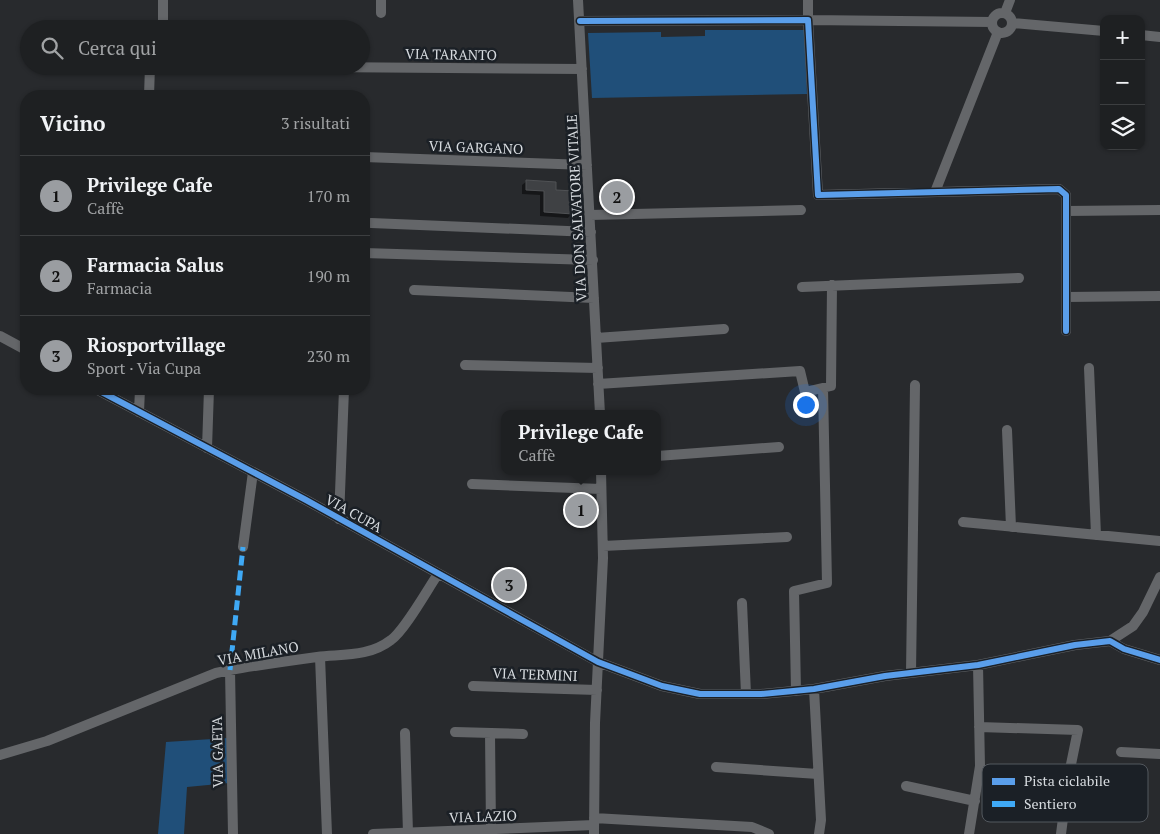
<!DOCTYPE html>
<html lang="it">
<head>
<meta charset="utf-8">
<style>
  body { margin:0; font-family:"PT Serif",serif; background:#26282a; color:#f1f3f6 }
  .controls { position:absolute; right:15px; top:15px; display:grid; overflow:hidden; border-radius:10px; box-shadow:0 1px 4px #0004 }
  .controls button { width:45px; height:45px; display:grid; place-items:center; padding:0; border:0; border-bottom:1px solid #3c3e40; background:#1e2022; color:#f1f3f6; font:25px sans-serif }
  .you { position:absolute; left:805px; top:404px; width:18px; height:18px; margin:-12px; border:4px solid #fff; border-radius:50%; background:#1a73e8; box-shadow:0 0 0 8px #1a73e833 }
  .badge { display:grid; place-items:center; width:32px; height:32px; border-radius:50%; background:#9a9da1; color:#111; font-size:16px; font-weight:700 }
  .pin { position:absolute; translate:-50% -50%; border:2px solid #fff; box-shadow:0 1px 5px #0006 }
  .popup { position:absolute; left:501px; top:410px; width:160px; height:65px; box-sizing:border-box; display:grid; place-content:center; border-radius:10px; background:#1e2022; filter:drop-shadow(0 1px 4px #0005); font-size:16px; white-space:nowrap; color:#a1a3a5 }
  .popup b { font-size:19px; color:#f1f3f6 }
  .popup::after { content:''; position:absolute; left:50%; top:100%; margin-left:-10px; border:10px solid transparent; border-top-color:#1e2022 }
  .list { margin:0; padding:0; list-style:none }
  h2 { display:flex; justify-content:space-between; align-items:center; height:65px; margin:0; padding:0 20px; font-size:21px }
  h2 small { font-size:16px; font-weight:400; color:#a1a3a5 }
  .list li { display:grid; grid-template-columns:32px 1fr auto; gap:15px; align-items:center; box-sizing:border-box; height:80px; padding:0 20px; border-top:1px solid #3c3e40 }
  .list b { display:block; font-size:19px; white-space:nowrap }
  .list p { margin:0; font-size:16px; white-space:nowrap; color:#a1a3a5 }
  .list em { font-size:16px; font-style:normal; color:#a1a3a5 }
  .icon { flex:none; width:28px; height:28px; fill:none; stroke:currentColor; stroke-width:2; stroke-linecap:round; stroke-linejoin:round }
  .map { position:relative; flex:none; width:1160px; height:834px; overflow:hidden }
  .search { position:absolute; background:#1e2022; box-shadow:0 1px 4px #0004; left:20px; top:20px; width:350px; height:55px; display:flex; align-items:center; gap:12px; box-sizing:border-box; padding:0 18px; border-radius:28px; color:#a1a3a5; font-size:19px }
  .panel { position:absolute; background:#1e2022; box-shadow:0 1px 4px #0004; left:20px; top:90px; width:350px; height:305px; border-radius:20px }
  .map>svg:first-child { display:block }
  .green { fill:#204f79 }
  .shadow { fill:#0007 }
  .building { fill:#3f4144; stroke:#505255 }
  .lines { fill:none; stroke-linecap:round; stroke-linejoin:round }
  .minor { stroke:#646669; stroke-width:10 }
  .quiet { stroke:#3fa9f5; stroke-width:5; stroke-dasharray:10 5; stroke-linecap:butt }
  .cycleway-casing { stroke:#1b2026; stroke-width:9 }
  .cycleway { stroke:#5a9eea; stroke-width:6 }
  .labels { text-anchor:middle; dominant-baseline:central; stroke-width:5; stroke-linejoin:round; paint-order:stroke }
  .street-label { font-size:14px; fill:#d7dbdf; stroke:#1b2026 }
  .key { fill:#1b2026; stroke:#53585e; stroke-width:1 }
  .key-label { font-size:14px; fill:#d7dbdf }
</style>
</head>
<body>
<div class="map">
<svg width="1160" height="834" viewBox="0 0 1160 834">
  <rect width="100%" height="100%" fill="#282a2d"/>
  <path class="green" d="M 705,30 L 804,30 L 807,94 L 592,98 L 588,33 L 661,32 L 661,37 L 705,36 Z
    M 228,738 L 229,783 L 187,787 L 184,834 L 158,834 L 166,742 Z"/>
  <path class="shadow" d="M 527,181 L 554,191 L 572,213 L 568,218 L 540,216 L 540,195 L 522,194 L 522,185 Z"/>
  <path class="building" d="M 526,180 L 556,182 L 556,190 L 574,191 L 573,214 L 544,212 L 544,191 L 526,190 Z"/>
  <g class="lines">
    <path class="minor" d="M 578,0 L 600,414
      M 808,0 L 808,20 L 992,22
      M992 23a10 10 0 1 1 20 0a10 10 0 1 1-20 0Z
      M 381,13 L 381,0
      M 1005,13 L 1010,0
      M 580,21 L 808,20 L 818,195 L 1059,189 L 1066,195 L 1066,331
      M 1013,23 L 1104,31
      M 163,29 L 163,0
      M 1141,35 L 1160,37
      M 319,67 L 582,69
      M 149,96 L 150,66
      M 364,157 L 587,165
      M 935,192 L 998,32
      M 1066,211 L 1160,210
      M 590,215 L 801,210
      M 371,223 L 591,232
      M 364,253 L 593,260
      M 802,287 L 1019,278
      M 414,290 L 594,298
      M 1066,297 L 1160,296
      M 0,336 L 26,350
      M 596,338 L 724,329
      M 465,365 L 598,368
      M 1089,368 L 1096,535
      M 598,384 L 800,371 L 805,392 L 831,386 L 832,285
      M 96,389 L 306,500 L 598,662 L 662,686 L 700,694 L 761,694 L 814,689 L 885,676 L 978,665 L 1075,645 L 1110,641 L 1124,649 L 1160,660
      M 139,412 L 140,389
      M 1007,430 L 1011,527
      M 207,448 L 209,389
      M 657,456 L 779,447
      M 472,484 L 601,489
      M 339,519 L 344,389
      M 963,522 L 1160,541
      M 603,546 L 787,537
      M 243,547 L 253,472
      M 742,603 L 746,694
      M 1110,641 L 1133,626 L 1143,612 L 1160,577
      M 320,657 L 327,834
      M 230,670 L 233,834
      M 911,673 L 915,385
      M 473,686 L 597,690
      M 814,689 L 821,820 L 819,834
      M 796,691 L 794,591 L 827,583 L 823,388
      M 979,727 L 1078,730 L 1068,779 L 1061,834
      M 455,732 L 523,734
      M 405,733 L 408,833
      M 490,733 L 491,829
      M 1121,752 L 1160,754
      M 0,755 L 47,741 L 216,673 L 230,670 C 259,665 288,661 317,657 C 343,654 369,657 391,640 C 405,630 427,590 438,574
      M 716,767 L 818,774
      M 906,786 L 975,801
      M 594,818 L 752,827 L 769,834
      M 373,834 L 594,825
      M 594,834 L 595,723 L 603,558 L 601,471
      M 969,834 L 980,766 L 978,665"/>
    <path class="quiet" d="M 230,670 L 243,547"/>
    <g class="cycleway-casing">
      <path id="cycleway" d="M 580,21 L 808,20 L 818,195 L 1059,189 L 1066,195 L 1066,331
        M 96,389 L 306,500 L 598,662 L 662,686 L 700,694 L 761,694 L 814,689 L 885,676 L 978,665 L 1075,645 L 1110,641 L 1124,649 L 1160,660"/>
    </g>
    <use href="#cycleway" class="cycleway"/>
  </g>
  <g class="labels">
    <g class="street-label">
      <text transform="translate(451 54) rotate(1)">VIA TARANTO</text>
      <text transform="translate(476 147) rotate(2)">VIA GARGANO</text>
      <text transform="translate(576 208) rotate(-93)">VIA DON SALVATORE VITALE</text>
      <text transform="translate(354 513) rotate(29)">VIA CUPA</text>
      <text transform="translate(258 653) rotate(-10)">VIA MILANO</text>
      <text transform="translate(535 674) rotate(2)">VIA TERMINI</text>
      <text transform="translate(217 752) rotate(-91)">VIA GAETA</text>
      <text transform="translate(483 816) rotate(-2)">VIA LAZIO</text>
    </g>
  </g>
  <rect x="982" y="764" width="166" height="58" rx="8" class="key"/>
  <rect x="992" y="778" width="23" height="7" fill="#5a9eea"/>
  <rect x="992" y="801" width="23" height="6" fill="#3fa9f5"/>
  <g class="key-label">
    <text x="1024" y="786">Pista ciclabile</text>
    <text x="1024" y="809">Sentiero</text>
  </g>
</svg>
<div class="controls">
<button>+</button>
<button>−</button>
<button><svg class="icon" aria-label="layers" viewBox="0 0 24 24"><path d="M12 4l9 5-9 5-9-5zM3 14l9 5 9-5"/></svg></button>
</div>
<div class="you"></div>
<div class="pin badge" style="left:581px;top:510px">1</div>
<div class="popup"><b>Privilege Cafe</b>Caffè</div>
<div class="pin badge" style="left:617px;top:197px">2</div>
<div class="pin badge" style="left:509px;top:585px">3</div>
<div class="search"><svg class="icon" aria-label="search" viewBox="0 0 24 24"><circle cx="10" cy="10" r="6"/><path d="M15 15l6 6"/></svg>Cerca qui</div>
<section class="panel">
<h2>Vicino<small>3 risultati</small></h2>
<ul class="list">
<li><span class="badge">1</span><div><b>Privilege Cafe</b><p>Caffè</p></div><em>170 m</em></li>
<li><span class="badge">2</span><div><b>Farmacia Salus</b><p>Farmacia</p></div><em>190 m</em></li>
<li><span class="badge">3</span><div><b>Riosportvillage</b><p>Sport · Via Cupa</p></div><em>230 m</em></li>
</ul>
</section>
</div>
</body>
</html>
